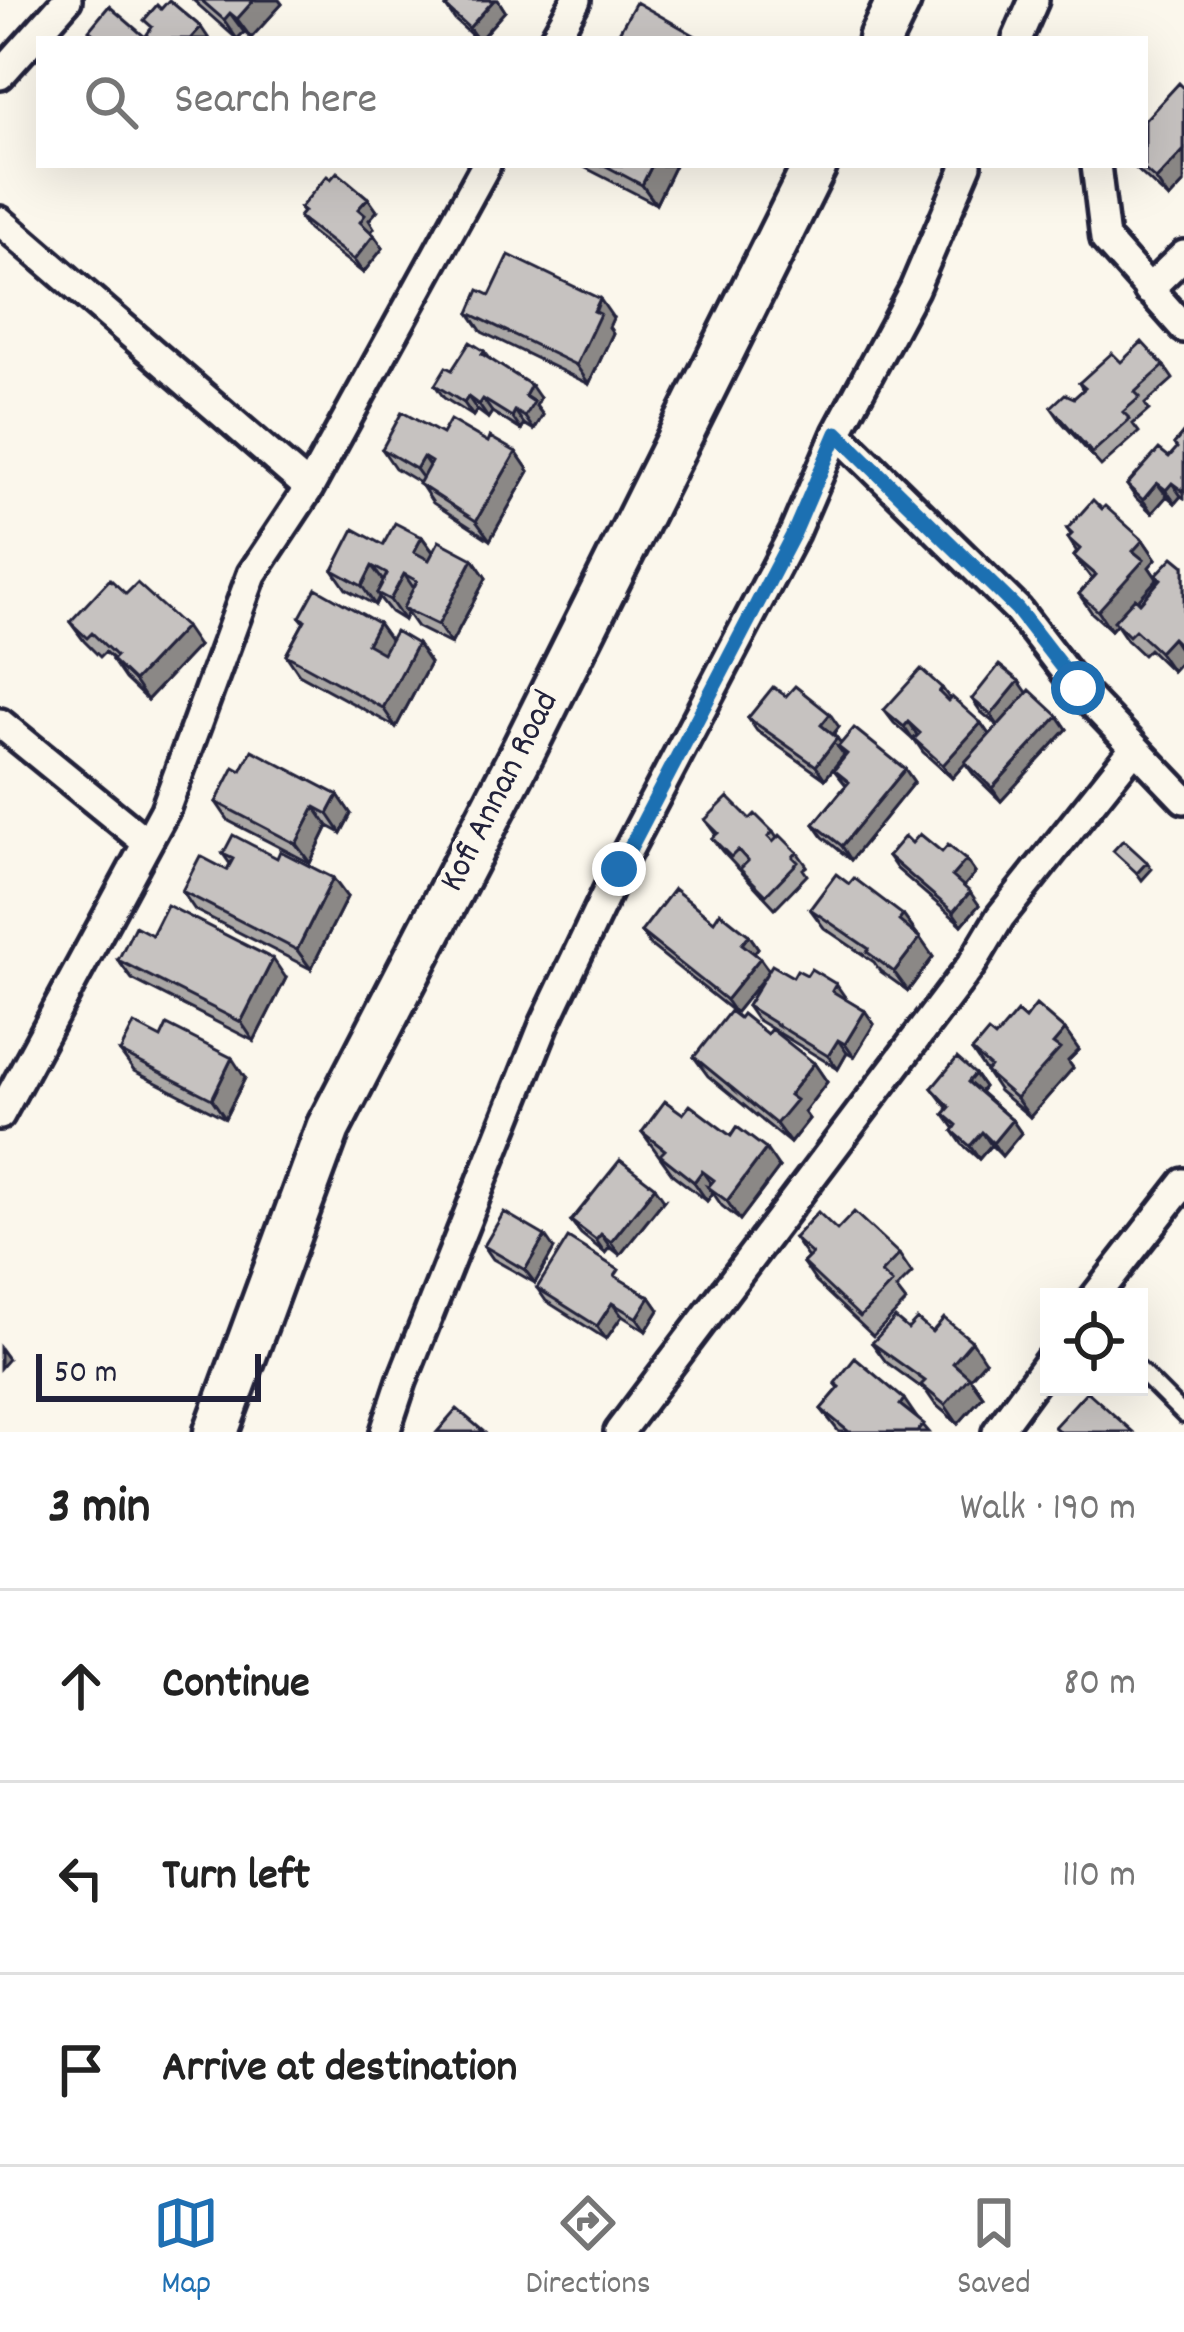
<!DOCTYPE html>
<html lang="en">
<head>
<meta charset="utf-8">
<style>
  body { margin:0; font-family:Dekko,sans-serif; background:#f2f2f2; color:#222 }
  .controls { position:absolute; right:36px; bottom:36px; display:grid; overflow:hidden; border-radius:0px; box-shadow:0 12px 48px #0002 }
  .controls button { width:108px; height:108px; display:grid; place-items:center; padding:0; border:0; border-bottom:3px solid #e0e0e0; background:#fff; color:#222; font:60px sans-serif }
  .scale { position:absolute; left:36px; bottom:30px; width:225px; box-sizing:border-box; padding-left:12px; border:6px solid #22223b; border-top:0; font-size:33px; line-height:42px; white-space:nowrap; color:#22223b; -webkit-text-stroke:9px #fbf7ec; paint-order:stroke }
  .stop { position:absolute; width:36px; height:36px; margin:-27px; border:9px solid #1f6fb2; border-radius:50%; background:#fff }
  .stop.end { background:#1f6fb2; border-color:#fff; box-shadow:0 3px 12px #0008 }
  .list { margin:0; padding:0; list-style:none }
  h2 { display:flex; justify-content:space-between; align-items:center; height:156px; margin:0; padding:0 48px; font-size:51px }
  h2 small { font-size:39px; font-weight:400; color:#767676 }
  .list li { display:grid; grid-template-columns:78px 1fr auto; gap:36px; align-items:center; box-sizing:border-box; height:192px; padding:0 48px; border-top:3px solid #e0e0e0 }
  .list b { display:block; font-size:45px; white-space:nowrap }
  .list em { font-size:39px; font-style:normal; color:#767676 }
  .icon { flex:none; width:66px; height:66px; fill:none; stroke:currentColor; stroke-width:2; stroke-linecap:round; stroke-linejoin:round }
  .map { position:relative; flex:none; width:1184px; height:1432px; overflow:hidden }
  .search { position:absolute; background:#fff; box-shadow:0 12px 48px #0002; left:36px; right:36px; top:36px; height:132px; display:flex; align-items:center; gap:30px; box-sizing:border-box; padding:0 42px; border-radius:0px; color:#767676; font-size:45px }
  .sheet { height:732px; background:#fff }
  nav { display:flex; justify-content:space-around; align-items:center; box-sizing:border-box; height:168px; border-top:3px solid #e0e0e0; background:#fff; font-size:33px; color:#767676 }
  nav a { display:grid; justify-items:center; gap:6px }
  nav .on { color:#1f6fb2 }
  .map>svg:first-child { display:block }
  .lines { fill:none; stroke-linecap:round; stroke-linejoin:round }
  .lane-casing { stroke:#22223b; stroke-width:22 }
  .street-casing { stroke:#22223b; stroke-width:36 }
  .primary-casing { stroke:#22223b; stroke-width:51 }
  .lane { stroke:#fbf7ec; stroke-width:14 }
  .street { stroke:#fbf7ec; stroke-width:27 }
  .primary { stroke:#fbf7ec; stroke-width:42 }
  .wall { fill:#aaa7a5; stroke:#22223b; stroke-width:3 }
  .shaded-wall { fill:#8b8886; stroke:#22223b; stroke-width:3 }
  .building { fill:#c6c2c0; stroke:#22223b; stroke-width:3 }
  .route { stroke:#1f6fb2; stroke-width:15 }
  .labels { text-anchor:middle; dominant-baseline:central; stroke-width:9; stroke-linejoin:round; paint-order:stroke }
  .street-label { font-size:36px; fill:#22223b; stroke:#fbf7ec }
</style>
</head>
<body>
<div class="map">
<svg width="1184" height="1432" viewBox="0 0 1184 1432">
  <rect width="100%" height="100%" fill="#fbf7ec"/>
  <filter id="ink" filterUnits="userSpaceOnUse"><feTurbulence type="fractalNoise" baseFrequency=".00833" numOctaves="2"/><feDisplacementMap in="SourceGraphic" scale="24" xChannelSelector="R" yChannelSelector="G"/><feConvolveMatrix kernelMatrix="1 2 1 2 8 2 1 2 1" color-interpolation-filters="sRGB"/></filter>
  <g filter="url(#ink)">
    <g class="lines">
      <g class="lane-casing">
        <path id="lane" d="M 1139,1370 L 1184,1415"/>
      </g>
      <g class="street-casing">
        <path id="street" d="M 554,39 L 576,0
          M 1017,39 L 1034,0
          M 0,75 L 67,0
          M 1096,165 L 1105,239 L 1184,328
          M 0,221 L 309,488
          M 1148,290 L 1184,255
          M 837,433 L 1017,609 L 1078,688 L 1184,799
          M 0,723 L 147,843
          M 0,1115 L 165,810 L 252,574 L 309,488 L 486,165
          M 1095,1297 L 1184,1183
          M 385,1432 L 402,1381 L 544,1025 L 618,869 L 794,533 L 837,433 L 914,289 L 967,165
          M 619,1432 L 972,964 L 1000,917 L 1133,750
          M 997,1432 L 1049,1361"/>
      </g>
      <g class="primary-casing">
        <path id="primary" d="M 880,39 L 899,0
          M 216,1432 L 328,1128 L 524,749 L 815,165"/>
      </g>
      <use href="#lane" class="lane"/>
      <use href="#street" class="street"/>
      <use href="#primary" class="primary"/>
    </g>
    <path class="wall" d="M 193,0 L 279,0 L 282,4 L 251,38 L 244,32 L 237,39 Z
      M 444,0 L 498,0 L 505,11 L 480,39 L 476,39 L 455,20 L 446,7 L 449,4 Z
      M 1184,88 L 1184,183 L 1169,199 L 1132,165 L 1145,165 Z
      M 580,165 L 675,165 L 656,204 Z
      M 300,208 L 377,211 L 369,220 L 374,228 L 371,232 L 383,248 L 363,273 L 308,230 L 299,217 L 303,212 Z
      M 490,295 L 613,318 L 609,327 L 613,333 L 589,384 L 482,332 L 469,313 Z
      M 484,351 L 491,360 L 540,398 L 536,406 L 543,415 L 534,430 L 524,424 L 521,430 L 492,412 L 488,418 L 477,410 L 473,416 L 444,398 L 435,385 L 452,370 Z
      M 1121,362 L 1164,366 L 1173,379 L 1145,404 L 1149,410 L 1133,424 L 1139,432 L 1101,466 L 1060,420 L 1051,407 L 1074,398 L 1083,390 L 1079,383 Z
      M 1184,432 L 1184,498 L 1181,496 L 1175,503 L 1167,496 L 1152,513 L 1136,498 L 1127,485 L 1169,457 L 1177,448 L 1174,444 Z
      M 442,434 L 488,442 L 516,452 L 529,471 L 490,540 L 433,503 L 420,483 L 395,468 L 382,449 Z
      M 1067,529 L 1143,540 L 1156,559 L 1149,567 L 1157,579 L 1137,600 L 1140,603 L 1160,580 L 1156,575 L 1184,566 L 1184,658 L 1172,671 L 1149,649 L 1143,655 L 1127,640 L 1116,624 L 1111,630 L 1092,613 L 1079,594 L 1092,579 L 1074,556 L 1077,552 L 1068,538 L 1071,535 Z
      M 422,537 L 433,552 L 473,559 L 486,578 L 451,644 L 417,627 L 407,613 L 404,620 L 391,612 L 379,597 L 375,605 L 346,589 L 333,570 L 383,545 Z
      M 126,594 L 198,646 L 147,700 L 125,679 L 112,660 L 113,659 L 105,652 L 100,657 L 84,641 L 70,622 Z
      M 300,617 L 378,623 L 390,640 L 417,644 L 430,663 L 396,727 L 299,674 L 286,655 L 304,622 Z
      M 942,688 L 950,699 L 981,723 L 989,735 L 998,726 L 981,712 L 972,699 L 1027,694 L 1058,716 L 1067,729 L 1001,801 L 974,775 L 965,763 L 952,778 L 923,752 L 914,739 L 918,735 L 913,740 L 894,723 L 884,710 Z
      M 786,696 L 839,727 L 833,735 L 841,744 L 905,769 L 914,782 L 851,860 L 823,837 L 814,824 L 846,785 L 834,770 L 845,756 L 844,755 L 825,779 L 757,731 L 748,718 Z
      M 241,771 L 338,795 L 351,814 L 341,833 L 328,826 L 310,863 L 229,821 L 216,802 Z
      M 750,819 L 773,832 L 777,838 L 797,852 L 807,866 L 803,869 L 807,875 L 775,908 L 722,851 L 712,838 L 716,835 L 705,820 Z
      M 912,843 L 966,860 L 975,873 L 963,887 L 979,905 L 962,925 L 897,869 L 888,856 Z
      M 223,854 L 277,858 L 347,897 L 311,969 L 195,910 L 182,891 L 227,870 L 230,864 Z
      M 810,909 L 917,934 L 933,957 L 908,991 L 880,971 L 874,962 L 824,928 Z
      M 714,921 L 749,935 L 758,948 L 754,953 L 769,970 L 845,997 L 844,999 L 865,1011 L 874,1024 L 854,1057 L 847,1053 L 838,1069 L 756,1019 L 747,1006 L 768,972 L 735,1013 L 650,945 L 641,932 Z
      M 118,960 L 286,978 L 254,1041 L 132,979 Z
      M 739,1018 L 814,1063 L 827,1082 L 804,1112 L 809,1119 L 790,1143 L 708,1076 L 694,1057 Z
      M 1025,1019 L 1065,1030 L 1079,1050 L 1068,1061 L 1073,1068 L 1030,1117 L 999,1091 L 972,1051 Z
      M 120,1052 L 245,1078 L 225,1118 L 134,1071 Z
      M 975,1074 L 984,1087 L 980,1092 L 1012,1120 L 1021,1133 L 1002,1156 L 991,1145 L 979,1159 L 962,1144 L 953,1131 L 955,1129 L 944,1114 L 948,1109 L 932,1088 Z
      M 683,1114 L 731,1136 L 779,1168 L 740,1220 L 722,1206 L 713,1193 L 707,1201 L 673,1175 L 642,1132 Z
      M 664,1200 L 620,1255 L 610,1247 L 605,1253 L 581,1234 L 571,1221 Z
      M 837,1230 L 899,1254 L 912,1273 L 896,1289 L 906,1302 L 873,1336 L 816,1282 L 803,1263 L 808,1258 L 794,1238 Z
      M 484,1246 L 554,1249 L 535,1283 L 493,1259 Z
      M 628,1284 L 650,1297 L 659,1310 L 646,1331 L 622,1316 L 606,1339 L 546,1301 L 537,1288 Z
      M 908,1329 L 932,1332 L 985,1361 L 970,1378 L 983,1396 L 958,1424 L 935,1404 L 926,1391 L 886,1362 L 872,1343 Z
      M 835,1383 L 917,1418 L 929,1432 L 839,1432 L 821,1409 L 839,1388 Z"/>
    <path class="shaded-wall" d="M 254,0 L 279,0 L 282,4 L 251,38 L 237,19 Z
      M 494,0 L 498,0 L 505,11 L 480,39 L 477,39 L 469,28 Z
      M 230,13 L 244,32 L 237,39 L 224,20 Z
      M 201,27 L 209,39 L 190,39 Z
      M 1184,150 L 1184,183 L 1169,199 L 1156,180 Z
      M 652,165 L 675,165 L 656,204 L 642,185 Z
      M 368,198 L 377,211 L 369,220 L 374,228 L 369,235 L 360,222 L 358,209 Z
      M 374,235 L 383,248 L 363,273 L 354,260 Z
      M 600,299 L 613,318 L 609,327 L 613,333 L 589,384 L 576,365 Z
      M 531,385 L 540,398 L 536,406 L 543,415 L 534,430 L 525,417 L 525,396 Z
      M 468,397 L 477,410 L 473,416 L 464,403 Z
      M 483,399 L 492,412 L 488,418 L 479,405 Z
      M 515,411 L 524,424 L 521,430 L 512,417 Z
      M 516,452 L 529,471 L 490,540 L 476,521 Z
      M 423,457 L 436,476 L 430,488 L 416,469 Z
      M 1157,483 L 1167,496 L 1152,513 L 1143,500 Z
      M 1172,483 L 1181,496 L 1175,503 L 1166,490 Z
      M 422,537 L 436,556 L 428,571 L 414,552 Z
      M 1143,540 L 1156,559 L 1149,567 L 1157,579 L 1111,630 L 1098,611 L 1133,551 Z
      M 473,559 L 486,578 L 451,644 L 438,625 Z
      M 372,566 L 386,585 L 377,593 L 379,597 L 375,605 L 362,586 Z
      M 404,574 L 417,593 L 403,608 L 407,613 L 404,620 L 390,600 Z
      M 378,623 L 392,642 L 380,663 L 367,644 Z
      M 185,627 L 198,646 L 147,700 L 134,681 Z
      M 1172,638 L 1184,656 L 1184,658 L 1172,671 L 1159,652 Z
      M 417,644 L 430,663 L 396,727 L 383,708 Z
      M 1019,681 L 1028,694 L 1000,728 L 991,715 Z
      M 830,714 L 839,727 L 830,738 L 821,725 Z
      M 1058,716 L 1067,729 L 1001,801 L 992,788 Z
      M 908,722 L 917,735 L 913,740 L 904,727 Z
      M 981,723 L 990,736 L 952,778 L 943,765 Z
      M 837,738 L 847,751 L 838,747 L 844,755 L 825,779 L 816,766 Z
      M 905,769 L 914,782 L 851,860 L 842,846 Z
      M 338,795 L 351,814 L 341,833 L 328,814 Z
      M 315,807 L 328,826 L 310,863 L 296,844 Z
      M 966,860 L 975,873 L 961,890 L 952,876 Z
      M 1147,862 L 1152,869 L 1142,880 L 1137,873 Z
      M 333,878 L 347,897 L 311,969 L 297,950 Z
      M 970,892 L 979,905 L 962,925 L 953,912 Z
      M 903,915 L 917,934 L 912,940 L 899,921 Z
      M 749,935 L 758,948 L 751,957 L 742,944 Z
      M 920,938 L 933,957 L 908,991 L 894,972 Z
      M 760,958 L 769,971 L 735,1013 L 726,1000 Z
      M 273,959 L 286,978 L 254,1041 L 241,1022 Z
      M 836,984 L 845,997 L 841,1004 L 832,991 Z
      M 865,1011 L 874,1024 L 854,1057 L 845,1044 Z
      M 1065,1030 L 1079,1050 L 1068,1061 L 1073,1068 L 1030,1117 L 1016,1098 L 1053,1044 Z
      M 838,1040 L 847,1053 L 838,1069 L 828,1056 Z
      M 232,1058 L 245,1078 L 225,1118 L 212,1099 Z
      M 814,1063 L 827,1082 L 804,1112 L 809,1119 L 790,1143 L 776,1124 L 789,1095 Z
      M 975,1074 L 984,1087 L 977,1095 L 968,1082 Z
      M 1012,1120 L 1021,1133 L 1002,1156 L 993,1143 Z
      M 982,1132 L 991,1145 L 979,1159 L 970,1146 Z
      M 766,1149 L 779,1168 L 740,1220 L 727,1201 Z
      M 702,1171 L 716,1190 L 708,1187 L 713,1193 L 707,1201 L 694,1182 Z
      M 655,1187 L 664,1200 L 620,1255 L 611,1242 Z
      M 601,1234 L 610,1247 L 605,1253 L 596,1240 Z
      M 545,1236 L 554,1249 L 535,1283 L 525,1270 Z
      M 650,1297 L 659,1310 L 646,1331 L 637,1318 Z
      M 612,1303 L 622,1316 L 606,1339 L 597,1326 Z
      M 972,1341 L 985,1361 L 970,1378 L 983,1396 L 958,1424 L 945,1405 L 953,1363 Z
      M 0,1348 L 8,1359 L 0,1368 Z
      M 904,1399 L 917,1418 L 900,1405 Z"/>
    <path class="building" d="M 169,0 L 201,27 L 190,39 L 99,39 L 89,30 L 109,6 L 145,37 L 152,27 L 144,20 L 157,5 L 161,9 Z
      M 201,0 L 254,0 L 237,19 L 230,13 L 224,20 Z
      M 449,0 L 494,0 L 469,28 L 446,7 L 451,2 Z
      M 636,2 L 701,39 L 615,39 Z
      M 1179,83 L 1184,88 L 1184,150 L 1156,180 L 1139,165 L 1145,165 L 1145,120 Z
      M 604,165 L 652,165 L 642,185 Z
      M 337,172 L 368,198 L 358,209 L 365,215 L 360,222 L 374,235 L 354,260 L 299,217 L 304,211 L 300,208 L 327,176 L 331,179 Z
      M 509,255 L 600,299 L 594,311 L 600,314 L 576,365 L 469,313 L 479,290 L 490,295 Z
      M 470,342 L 484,351 L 482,354 L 531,385 L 525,396 L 534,402 L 525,417 L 515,411 L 512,417 L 483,399 L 479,405 L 468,397 L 464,403 L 435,385 L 446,367 L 452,370 Z
      M 1142,342 L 1164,366 L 1135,392 L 1140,397 L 1123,412 L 1130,419 L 1092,453 L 1051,407 L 1065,394 L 1074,398 L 1085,388 L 1079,383 L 1112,353 L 1121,362 Z
      M 402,412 L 442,434 L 450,420 L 488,442 L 490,437 L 516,452 L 476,521 L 419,484 L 431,462 L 423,457 L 416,469 L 382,449 Z
      M 1184,432 L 1184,492 L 1172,483 L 1166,490 L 1157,483 L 1143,500 L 1127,485 L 1159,449 L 1169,457 L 1177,448 L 1174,444 Z
      M 1093,500 L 1102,509 L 1105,506 L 1143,540 L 1133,551 L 1144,560 L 1098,611 L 1079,594 L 1096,575 L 1074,556 L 1080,549 L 1068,538 L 1072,534 L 1067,529 Z
      M 395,523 L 422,537 L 414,552 L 429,560 L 439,541 L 473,559 L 438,625 L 403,608 L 417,581 L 404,574 L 390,600 L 377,593 L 387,574 L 372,566 L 362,586 L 333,570 L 354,529 L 383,545 Z
      M 1173,557 L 1184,566 L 1184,650 L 1172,638 L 1159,652 L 1135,630 L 1129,636 L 1114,621 L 1135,598 L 1140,603 L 1161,579 L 1156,575 Z
      M 110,579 L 126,594 L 137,583 L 185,627 L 134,681 L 112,660 L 116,656 L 92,633 L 87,638 L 70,622 Z
      M 316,588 L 378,623 L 367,644 L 383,653 L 395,631 L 417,644 L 383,708 L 286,655 L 305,620 L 300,617 Z
      M 999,665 L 1019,681 L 991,715 L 972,699 Z
      M 921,669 L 942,688 L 939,692 L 948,701 L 952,697 L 981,723 L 943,765 L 914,739 L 920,733 L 908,722 L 904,727 L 884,710 Z
      M 795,686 L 830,714 L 821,725 L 837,738 L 816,766 L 748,718 L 773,687 L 786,696 Z
      M 1030,690 L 1058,716 L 992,788 L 965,762 Z
      M 854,728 L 905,769 L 842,846 L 814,824 L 849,782 L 834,770 L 847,754 L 838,747 Z
      M 252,750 L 338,795 L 328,814 L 315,807 L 296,844 L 216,802 L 234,767 L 241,771 Z
      M 728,797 L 750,819 L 755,814 L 773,832 L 768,837 L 773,842 L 780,835 L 797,852 L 793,857 L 798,862 L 766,895 L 740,869 L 748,861 L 738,850 L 731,857 L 712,838 L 718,833 L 705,820 Z
      M 920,834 L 942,852 L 948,845 L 966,860 L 952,876 L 970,892 L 953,912 L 888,856 L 905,836 L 912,843 Z
      M 233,835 L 277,858 L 280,851 L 333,878 L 297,950 L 182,891 L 200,856 L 227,870 L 233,859 L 223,854 Z
      M 1123,840 L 1147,862 L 1137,873 L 1113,851 Z
      M 836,874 L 849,884 L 854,878 L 903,915 L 899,921 L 920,938 L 894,972 L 867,952 L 869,949 L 810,909 Z
      M 674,889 L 714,921 L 720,912 L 749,935 L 742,944 L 760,958 L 726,1000 L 641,932 Z
      M 167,905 L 273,959 L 241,1022 L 118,960 L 135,926 L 152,935 Z
      M 772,965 L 793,977 L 797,970 L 807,975 L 811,969 L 836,984 L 832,991 L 865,1011 L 845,1044 L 838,1040 L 828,1056 L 747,1006 Z
      M 1036,1005 L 1065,1030 L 1053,1044 L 1060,1049 L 1016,1098 L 986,1072 L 990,1067 L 972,1051 L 988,1032 L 995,1038 L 1017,1012 L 1025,1019 Z
      M 730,1011 L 739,1018 L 742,1014 L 767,1034 L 771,1029 L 814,1063 L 789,1095 L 796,1100 L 776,1124 L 694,1057 Z
      M 134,1024 L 161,1038 L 167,1025 L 232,1058 L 212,1099 L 120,1052 Z
      M 957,1058 L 975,1074 L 968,1082 L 1012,1120 L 993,1143 L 982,1132 L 970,1146 L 953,1131 L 957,1125 L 944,1114 L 950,1107 L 932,1088 Z
      M 665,1101 L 683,1114 L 690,1105 L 731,1136 L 737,1127 L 766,1149 L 727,1201 L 708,1187 L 714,1180 L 702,1171 L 694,1182 L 660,1155 L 665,1150 L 642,1132 Z
      M 620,1160 L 655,1187 L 611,1242 L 601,1234 L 596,1240 L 571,1221 Z
      M 504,1212 L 545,1236 L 525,1270 L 484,1246 Z
      M 818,1212 L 837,1230 L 854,1212 L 899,1254 L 881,1273 L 892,1283 L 860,1317 L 803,1263 L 812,1254 L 794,1238 Z
      M 568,1238 L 619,1270 L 615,1276 L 650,1297 L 637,1318 L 612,1303 L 597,1326 L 537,1288 Z
      M 895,1318 L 908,1329 L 917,1319 L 932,1332 L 944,1318 L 972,1341 L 953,1363 L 969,1377 L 945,1405 L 921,1385 L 925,1381 L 872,1343 Z
      M 855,1358 L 904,1399 L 900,1405 L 924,1424 L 917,1432 L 849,1432 L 821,1409 L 840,1387 L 835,1383 Z
      M 1087,1391 L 1133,1432 L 1060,1432 L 1054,1427 Z
      M 457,1409 L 484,1432 L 437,1432 Z"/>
  </g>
  <g class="lines" filter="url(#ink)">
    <path class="route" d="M 619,869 L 794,533 L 837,433 L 1017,609 L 1078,688"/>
  </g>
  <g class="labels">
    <g class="street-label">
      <text transform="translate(501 792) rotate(-63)">Kofi Annan Road</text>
    </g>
  </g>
</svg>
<div class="controls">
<button><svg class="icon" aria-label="locate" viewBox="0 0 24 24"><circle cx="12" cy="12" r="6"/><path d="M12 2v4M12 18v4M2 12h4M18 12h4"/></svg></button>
</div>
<div class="scale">50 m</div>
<div class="stop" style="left:1078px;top:688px"></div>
<div class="stop end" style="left:619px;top:869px"></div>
<div class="search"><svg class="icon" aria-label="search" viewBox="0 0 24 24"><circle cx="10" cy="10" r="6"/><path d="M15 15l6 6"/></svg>Search here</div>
</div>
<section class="sheet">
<h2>3 min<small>Walk · 190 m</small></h2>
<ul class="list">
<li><svg class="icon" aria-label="ahead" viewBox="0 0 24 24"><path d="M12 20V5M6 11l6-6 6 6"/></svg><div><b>Continue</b></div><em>80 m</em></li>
<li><svg class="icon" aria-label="left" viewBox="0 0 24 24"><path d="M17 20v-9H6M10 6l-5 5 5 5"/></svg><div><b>Turn left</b></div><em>110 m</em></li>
<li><svg class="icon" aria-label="arrive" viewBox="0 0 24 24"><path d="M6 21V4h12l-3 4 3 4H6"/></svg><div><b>Arrive at destination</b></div></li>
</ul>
</section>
<nav>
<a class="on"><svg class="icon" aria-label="map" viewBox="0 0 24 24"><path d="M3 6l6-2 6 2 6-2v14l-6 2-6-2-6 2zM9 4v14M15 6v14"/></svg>Map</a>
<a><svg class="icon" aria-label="directions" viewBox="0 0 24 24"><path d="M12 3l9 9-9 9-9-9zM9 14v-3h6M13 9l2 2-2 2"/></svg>Directions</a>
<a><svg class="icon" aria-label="saved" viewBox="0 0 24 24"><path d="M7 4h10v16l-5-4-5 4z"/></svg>Saved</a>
</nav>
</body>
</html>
